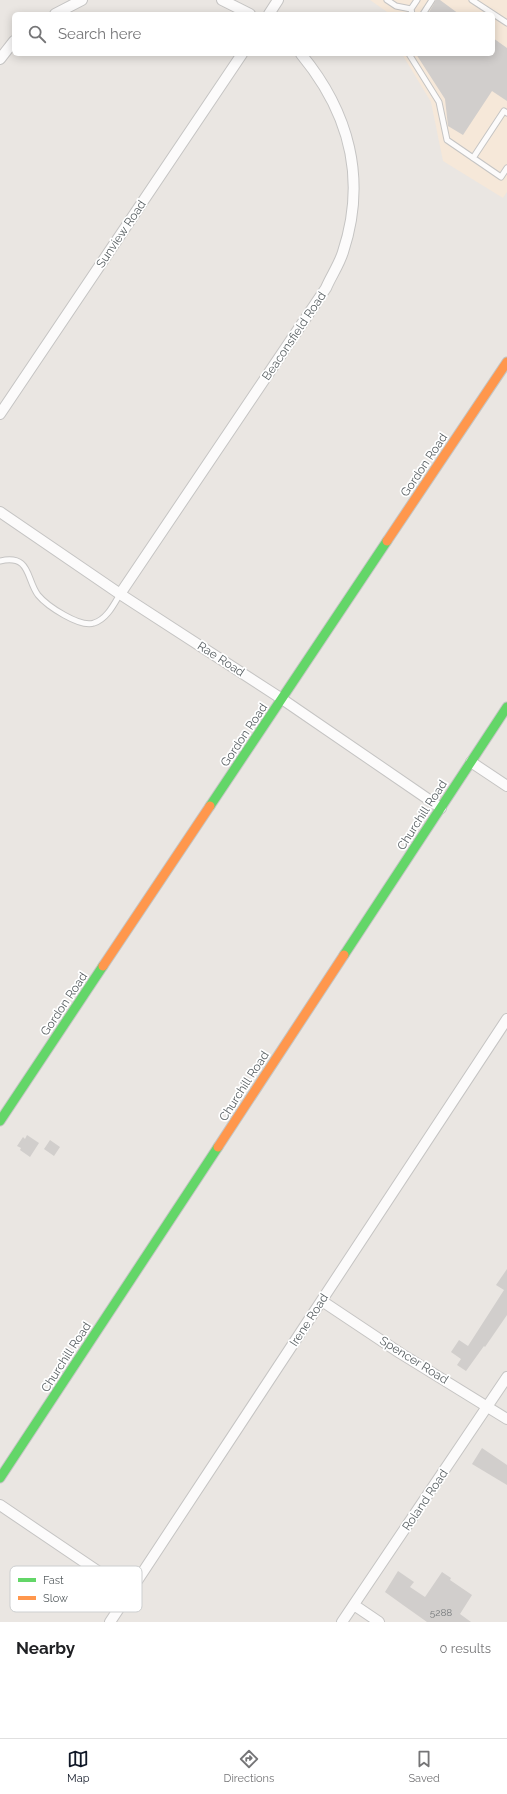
<!DOCTYPE html>
<html lang="en">
<head>
<meta charset="utf-8">
<style>
  body { margin:0; font-family:Raleway,sans-serif; background:#f6f6f6; color:#202124 }
  .list { margin:0; padding:0; list-style:none }
  h2 { display:flex; justify-content:space-between; align-items:center; height:52px; margin:0; padding:0 16px; font-size:17px }
  h2 small { font-size:13px; font-weight:400; color:#757577 }
  .icon { flex:none; width:22px; height:22px; fill:none; stroke:currentColor; stroke-width:2; stroke-linecap:round; stroke-linejoin:round }
  .map { position:relative; flex:none; width:507px; height:1622px; overflow:hidden }
  .search { position:absolute; background:#fff; box-shadow:0 2px 10px #0003; left:12px; right:12px; top:12px; height:44px; display:flex; align-items:center; gap:10px; box-sizing:border-box; padding:0 14px; border-radius:6px; color:#757577; font-size:15px }
  .sheet { height:116px; background:#fff }
  nav { display:flex; justify-content:space-around; align-items:center; box-sizing:border-box; height:56px; border-top:1px solid #e0e0e0; background:#fff; font-size:11px; color:#757577 }
  nav a { display:grid; justify-items:center; gap:2px }
  nav .on { color:#111827 }
  .map>svg:first-child { display:block }
  .commercial { fill:#f6e8d9 }
  .building { fill:#d1cecc }
  .lines { fill:none; stroke-linecap:round; stroke-linejoin:round }
  .lane-casing { stroke:#c5c4c3; stroke-width:7 }
  .street-casing { stroke:#c5c4c3; stroke-width:12 }
  .fast-casing { stroke:#c4c5c4; stroke-width:11 }
  .slow-casing { stroke:#c4c5c4; stroke-width:11 }
  .lane { stroke:#fcfbfb; stroke-width:5 }
  .street { stroke:#fcfbfb; stroke-width:10 }
  .fast { stroke:#63d668; stroke-width:9 }
  .slow { stroke:#ff974d; stroke-width:9 }
  .labels { text-anchor:middle; dominant-baseline:central; stroke-width:3.5; stroke-linejoin:round; paint-order:stroke }
  .number-label { font-size:10px; fill:#787c7e }
  .street-label { font-size:12px; fill:#585f62; stroke:#fff }
  .key { fill:#fff; stroke:#cdcfd0; stroke-width:1 }
  .key-label { font-size:11px; fill:#585f62 }
</style>
</head>
<body>
<div class="map">
<svg width="507" height="1622" viewBox="0 0 507 1622">
  <rect width="100%" height="100%" fill="#eae6e2"/>
  <path class="commercial" d="M 370,0 L 507,0 L 507,192 L 503,198 L 443,161 L 431,102 L 402,54 L 493,54 L 493,14 L 390,14 Z"/>
  <path class="building" d="M 436,0 L 440,0 L 459,14 L 428,14 Z
    M 493,38 L 507,48 L 507,101 L 492,91 L 463,135 L 448,126 L 445,99 L 416,54 L 493,54 Z
    M 27,1135 L 39,1143 L 30,1157 L 20,1150 L 21,1148 L 17,1146 L 23,1137 L 25,1139 Z
    M 50,1140 L 60,1147 L 54,1156 L 44,1149 Z
    M 507,1269 L 507,1315 L 485,1347 L 484,1346 L 466,1371 L 457,1365 L 461,1359 L 451,1352 L 459,1340 L 468,1346 L 504,1290 L 496,1285 Z
    M 482,1448 L 507,1465 L 507,1485 L 472,1464 Z
    M 398,1571 L 414,1582 L 410,1587 L 425,1597 L 442,1572 L 451,1578 L 450,1580 L 472,1595 L 460,1614 L 471,1622 L 427,1622 L 403,1605 L 385,1592 Z"/>
  <g class="lines">
    <g class="lane-casing">
      <path id="lane" d="M 387,0 L 396,6 L 411,9 L 412,14
        M 472,0 L 507,23
        M 411,9 L 417,0
        M 423,14 L 432,0
        M 409,54 L 439,102 L 447,140 L 501,177 L 507,168
        M 473,158 L 504,111 L 507,113
        M 0,561 C 31,554 26,579 38,595 C 47,606 80,628 94,623 C 107,619 114,604 120,594"/>
    </g>
    <g class="street-casing">
      <path id="street" d="M 222,0 L 250,14
        M 55,14 L 82,0
        M 269,14 L 278,0
        M 0,59 L 14,41
        M 0,414 L 242,54
        M 0,512 L 120,594 L 282,699 L 441,808
        M 120,594 L 326,288 C 331,276 339,265 343,252 C 367,179 349,112 301,54
        M 471,762 L 507,786
        M 322,1301 L 400,1353 L 507,1419
        M 0,1505 L 130,1593
        M 354,1605 L 379,1622
        M 110,1622 L 507,1019
        M 342,1622 L 507,1377"/>
    </g>
    <g class="fast-casing">
      <path id="fast" d="M 210,806 L 387,541
        M 344,955 L 507,707
        M 0,1121 L 103,966
        M 0,1478 L 218,1147"/>
    </g>
    <g class="slow-casing">
      <path id="slow" d="M 387,541 L 507,362
        M 103,966 L 210,806
        M 218,1147 L 344,955"/>
    </g>
    <use href="#lane" class="lane"/>
    <use href="#street" class="street"/>
    <use href="#fast" class="fast"/>
    <use href="#slow" class="slow"/>
  </g>
  <g class="labels">
    <g class="number-label">
      <text x="441" y="1612">5288</text>
    </g>
    <g class="street-label">
      <text transform="translate(121 234) rotate(-56)">Sunview Road</text>
      <text transform="translate(294 336) rotate(-56)">Beaconsfield Road</text>
      <text transform="translate(424 465) rotate(-56)">Gordon Road</text>
      <text transform="translate(221 659) rotate(33)">Rae Road</text>
      <text transform="translate(244 735) rotate(-56)">Gordon Road</text>
      <text transform="translate(422 815) rotate(-57)">Churchill Road</text>
      <text transform="translate(64 1004) rotate(-56)">Gordon Road</text>
      <text transform="translate(244 1086) rotate(-57)">Churchill Road</text>
      <text transform="translate(309 1320) rotate(-57)">Irene Road</text>
      <text transform="translate(66 1357) rotate(-57)">Churchill Road</text>
      <text transform="translate(414 1360) rotate(32)">Spencer Road</text>
      <text transform="translate(425 1500) rotate(-56)">Roland Road</text>
    </g>
  </g>
  <rect x="10" y="1566" width="132" height="46" rx="6" class="key"/>
  <rect x="18" y="1578" width="18" height="4" fill="#63d668"/>
  <rect x="18" y="1596" width="18" height="4" fill="#ff974d"/>
  <g class="key-label">
    <text x="43" y="1584">Fast</text>
    <text x="43" y="1602">Slow</text>
  </g>
</svg>
<div class="search"><svg class="icon" aria-label="search" viewBox="0 0 24 24"><circle cx="10" cy="10" r="6"/><path d="M15 15l6 6"/></svg>Search here</div>
</div>
<section class="sheet">
<h2>Nearby<small>0 results</small></h2>
<ul class="list">
</ul>
</section>
<nav>
<a class="on"><svg class="icon" aria-label="map" viewBox="0 0 24 24"><path d="M3 6l6-2 6 2 6-2v14l-6 2-6-2-6 2zM9 4v14M15 6v14"/></svg>Map</a>
<a><svg class="icon" aria-label="directions" viewBox="0 0 24 24"><path d="M12 3l9 9-9 9-9-9zM9 14v-3h6M13 9l2 2-2 2"/></svg>Directions</a>
<a><svg class="icon" aria-label="saved" viewBox="0 0 24 24"><path d="M7 4h10v16l-5-4-5 4z"/></svg>Saved</a>
</nav>
</body>
</html>
